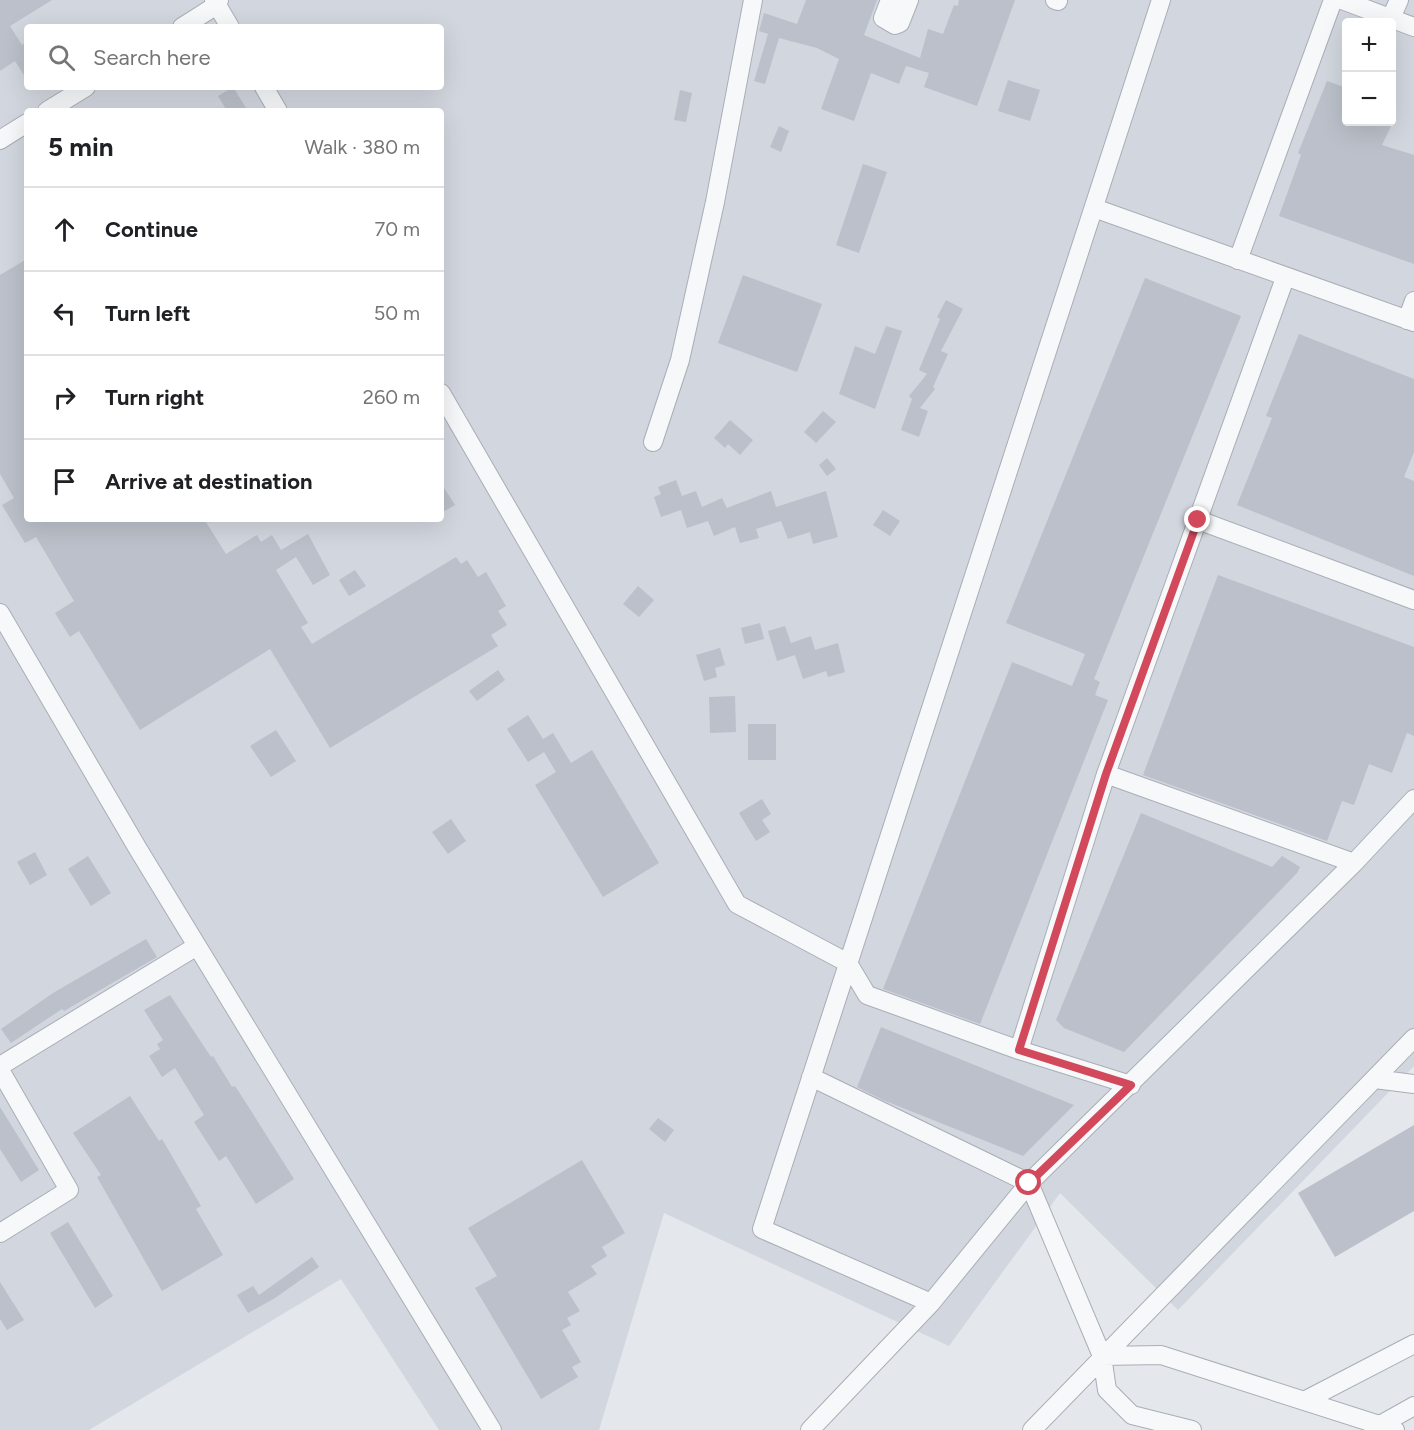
<!DOCTYPE html>
<html lang="en">
<head>
<meta charset="utf-8">
<style>
  body { margin:0; font-family:Figtree,sans-serif; background:#f2f2f2; color:#202124 }
  .controls { position:absolute; right:18px; top:18px; display:grid; overflow:hidden; border-radius:6px; box-shadow:0 6px 24px #0002 }
  .controls button { width:54px; height:54px; display:grid; place-items:center; padding:0; border:0; border-bottom:2px solid #e0e0e0; background:#fff; color:#202124; font:30px sans-serif }
  .stop { position:absolute; width:18px; height:18px; margin:-14px; border:4px solid #d1495b; border-radius:50%; background:#fff }
  .stop.end { background:#d1495b; border-color:#fff; box-shadow:0 2px 6px #0008 }
  .list { margin:0; padding:0; list-style:none }
  h2 { display:flex; justify-content:space-between; align-items:center; height:78px; margin:0; padding:0 24px; font-size:26px }
  h2 small { font-size:20px; font-weight:400; color:#757577 }
  .list li { display:grid; grid-template-columns:39px 1fr auto; gap:18px; align-items:center; box-sizing:border-box; height:84px; padding:0 24px; border-top:2px solid #e0e0e0 }
  .list b { display:block; font-size:22px; white-space:nowrap }
  .list em { font-size:20px; font-style:normal; color:#757577 }
  .icon { flex:none; width:33px; height:33px; fill:none; stroke:currentColor; stroke-width:2; stroke-linecap:round; stroke-linejoin:round }
  .map { position:relative; flex:none; width:1414px; height:1430px; overflow:hidden }
  .search { position:absolute; background:#fff; box-shadow:0 6px 24px #0002; left:24px; top:24px; width:420px; height:66px; display:flex; align-items:center; gap:15px; box-sizing:border-box; padding:0 21px; border-radius:6px; color:#757577; font-size:22px }
  .panel { position:absolute; background:#fff; box-shadow:0 6px 24px #0002; left:24px; top:108px; width:420px; height:414px; border-radius:6px }
  .map>svg:first-child { display:block }
  .built { fill:#d2d6de; fill-rule:evenodd }
  .building { fill:#bbc0ca }
  .lines { fill:none; stroke-linecap:round; stroke-linejoin:round }
  .minor-casing { stroke:#a9aeb7; stroke-width:20 }
  .minor { stroke:#f7f8fa; stroke-width:18 }
  .route { stroke:#d1495b; stroke-width:8 }
</style>
</head>
<body>
<div class="map">
<svg width="1414" height="1430" viewBox="0 0 1414 1430">
  <rect width="100%" height="100%" fill="#e4e7ec"/>
  <path class="built" d="M 0,0 L 1414,0 L 1414,1066 L 1178,1310 L 1060,1193 L 949,1346 L 664,1213 L 599,1430 L 439,1430 L 341,1279 L 89,1430 L 0,1430 ZM 1346,22 L 1392,22 L 1392,122 L 1346,122 ZM 27,27 L 441,27 L 441,87 L 27,87 ZM 27,111 L 441,111 L 441,519 L 27,519 Z"/>
  <path class="building" d="M 0,0 L 52,0 L 10,26 L 22,45 L 27,41 L 27,80 L 15,61 L 0,71 Z
    M 806,0 L 877,0 L 864,35 L 920,58 L 928,29 L 943,34 L 954,5 L 958,6 L 959,0 L 1015,0 L 977,106 L 924,87 L 929,73 L 906,66 L 899,84 L 871,73 L 854,121 L 821,109 L 839,59 L 817,48 L 779,38 L 765,84 L 754,81 L 768,34 L 759,31 L 764,13 L 797,24 Z
    M 1008,80 L 1040,90 L 1030,121 L 998,111 Z
    M 1327,81 L 1347,88 L 1347,122 L 1393,122 L 1382,145 L 1414,155 L 1414,264 L 1279,216 L 1301,155 L 1298,153 Z
    M 233,87 L 248,111 L 227,111 L 218,96 Z
    M 680,90 L 692,93 L 686,122 L 674,120 Z
    M 779,126 L 789,131 L 781,152 L 770,147 Z
    M 863,164 L 887,172 L 859,253 L 836,245 Z
    M 27,259 L 27,519 L 204,519 L 226,554 L 257,535 L 261,542 L 272,535 L 281,550 L 308,534 L 330,575 L 313,585 L 296,557 L 276,570 L 308,623 L 301,627 L 312,644 L 456,557 L 461,564 L 467,560 L 478,577 L 486,572 L 506,606 L 498,611 L 507,625 L 491,635 L 498,646 L 330,748 L 270,649 L 140,730 L 79,631 L 70,637 L 55,613 L 74,601 L 36,537 L 25,543 L 2,505 L 14,498 L 0,474 L 0,275 Z
    M 743,275 L 822,304 L 797,372 L 718,343 Z
    M 1145,278 L 1241,316 L 1094,679 L 1100,682 L 1095,695 L 1108,700 L 980,1024 L 883,989 L 1012,662 L 1072,686 L 1085,654 L 1006,623 Z
    M 946,300 L 963,309 L 941,351 L 948,354 L 933,387 L 935,389 L 920,408 L 928,411 L 919,437 L 901,430 L 912,399 L 909,396 L 927,374 L 919,370 L 940,319 L 937,317 Z
    M 886,326 L 902,331 L 875,409 L 839,394 L 855,346 L 875,354 Z
    M 1299,334 L 1414,379 L 1414,452 L 1404,477 L 1414,481 L 1414,576 L 1237,505 L 1272,418 L 1266,416 Z
    M 823,411 L 836,422 L 816,443 L 804,432 Z
    M 730,420 L 753,440 L 740,455 L 728,444 L 725,448 L 714,438 Z
    M 827,458 L 836,469 L 827,476 L 819,465 Z
    M 676,480 L 682,496 L 696,491 L 702,507 L 722,498 L 727,508 L 771,491 L 776,507 L 826,491 L 838,537 L 813,544 L 810,532 L 788,539 L 781,521 L 756,529 L 759,538 L 740,543 L 735,527 L 714,536 L 708,521 L 687,528 L 681,510 L 661,517 L 654,497 L 661,494 L 658,487 Z
    M 441,483 L 455,505 L 441,513 Z
    M 883,510 L 900,521 L 890,536 L 873,525 Z
    M 355,570 L 366,586 L 349,596 L 339,580 Z
    M 1218,575 L 1414,647 L 1414,736 L 1407,733 L 1392,773 L 1369,764 L 1354,805 L 1342,801 L 1327,841 L 1143,775 Z
    M 638,586 L 654,600 L 639,617 L 623,604 Z
    M 760,623 L 764,639 L 745,644 L 741,628 Z
    M 785,626 L 791,643 L 811,636 L 815,650 L 838,643 L 845,672 L 828,677 L 826,671 L 803,679 L 795,655 L 777,661 L 768,631 Z
    M 720,648 L 725,665 L 715,668 L 717,677 L 704,681 L 696,655 Z
    M 498,670 L 505,680 L 477,701 L 469,691 Z
    M 735,696 L 736,732 L 710,733 L 709,697 Z
    M 528,715 L 543,739 L 553,733 L 571,763 L 592,750 L 659,863 L 603,897 L 535,785 L 556,772 L 544,752 L 528,762 L 507,729 Z
    M 748,724 L 776,724 L 776,760 L 748,760 Z
    M 276,730 L 296,761 L 271,777 L 250,746 Z
    M 762,799 L 771,814 L 762,820 L 770,832 L 756,841 L 739,813 Z
    M 1141,813 L 1272,867 L 1282,856 L 1300,867 L 1297,873 L 1124,1052 L 1064,1028 L 1056,1020 Z
    M 451,819 L 466,841 L 448,854 L 432,832 Z
    M 35,852 L 47,875 L 30,885 L 17,862 Z
    M 88,856 L 111,893 L 91,906 L 68,869 Z
    M 146,939 L 157,957 L 64,1011 L 62,1009 L 11,1043 L 1,1029 L 53,993 Z
    M 170,995 L 211,1057 L 213,1056 L 232,1087 L 235,1086 L 248,1106 L 294,1179 L 256,1204 L 226,1156 L 219,1161 L 194,1122 L 204,1115 L 175,1068 L 162,1077 L 149,1056 L 160,1049 L 157,1044 L 163,1040 L 144,1010 Z
    M 881,1027 L 987,1070 L 1074,1105 L 1023,1156 L 883,1100 L 857,1087 Z
    M 130,1096 L 159,1141 L 162,1139 L 201,1206 L 196,1209 L 223,1255 L 162,1291 L 97,1177 L 101,1175 L 73,1133 Z
    M 0,1107 L 39,1170 L 21,1182 L 0,1149 Z
    M 658,1118 L 674,1130 L 665,1142 L 649,1129 Z
    M 1414,1125 L 1414,1211 L 1335,1257 L 1298,1193 Z
    M 582,1160 L 625,1233 L 602,1247 L 607,1256 L 591,1266 L 597,1274 L 568,1292 L 580,1311 L 567,1318 L 571,1325 L 562,1330 L 581,1362 L 572,1367 L 578,1377 L 541,1399 L 475,1288 L 497,1276 L 468,1228 Z
    M 68,1222 L 113,1296 L 95,1308 L 50,1233 Z
    M 312,1257 L 319,1267 L 275,1298 L 248,1313 L 237,1295 L 253,1286 L 259,1295 Z
    M 0,1282 L 24,1320 L 7,1330 L 0,1319 Z"/>
  <g class="lines">
    <g class="minor-casing">
      <path id="minor" d="M 214,0 L 230,27
        M 890,0 L 883,18 L 895,25 L 900,23 L 909,0
        M 1055,0 L 1058,1
        M 1342,0 L 1414,27
        M 1391,18 L 1399,0
        M 182,27 L 217,5 L 219,0
        M 264,87 L 278,111
        M 47,111 L 86,87
        M 0,140 L 27,123
        M 1094,208 L 1414,322
        M 1238,260 L 1333,0
        M 1407,320 L 1414,301
        M 441,393 L 737,904 L 848,963 L 867,995 L 1019,1050
        M 653,442 L 680,360 L 715,202 L 753,0
        M 1198,520 L 1414,600
        M 0,613 L 138,849 L 492,1430
        M 1106,774 L 1354,863
        M 0,1066 L 197,946
        M 0,1070 L 69,1190 L 0,1233
        M 811,1077 L 1029,1183 L 1102,1356 L 1107,1390 L 1132,1415 L 1192,1430
        M 1375,1079 L 1414,1084
        M 1131,1085 L 1019,1050 L 1106,774 L 1285,278
        M 931,1303 L 762,1229 L 1161,0
        M 1102,1356 L 1161,1355 L 1395,1430
        M 1306,1400 L 1414,1344
        M 1380,1425 L 1414,1406
        M 810,1430 L 931,1303 L 1029,1183 L 1354,863 L 1414,799
        M 1032,1430 L 1414,1038"/>
    </g>
    <use href="#minor" class="minor"/>
  </g>
  <g class="lines">
    <path class="route" d="M 1029,1183 L 1131,1085 L 1019,1050 L 1106,774 L 1198,520"/>
  </g>
</svg>
<div class="controls">
<button>+</button>
<button>−</button>
</div>
<div class="stop" style="left:1029px;top:1183px"></div>
<div class="stop end" style="left:1198px;top:520px"></div>
<div class="search"><svg class="icon" aria-label="search" viewBox="0 0 24 24"><circle cx="10" cy="10" r="6"/><path d="M15 15l6 6"/></svg>Search here</div>
<section class="panel">
<h2>5 min<small>Walk · 380 m</small></h2>
<ul class="list">
<li><svg class="icon" aria-label="ahead" viewBox="0 0 24 24"><path d="M12 20V5M6 11l6-6 6 6"/></svg><div><b>Continue</b></div><em>70 m</em></li>
<li><svg class="icon" aria-label="left" viewBox="0 0 24 24"><path d="M17 20v-9H6M10 6l-5 5 5 5"/></svg><div><b>Turn left</b></div><em>50 m</em></li>
<li><svg class="icon" aria-label="right" viewBox="0 0 24 24"><path d="M7 20v-9h11M14 6l5 5-5 5"/></svg><div><b>Turn right</b></div><em>260 m</em></li>
<li><svg class="icon" aria-label="arrive" viewBox="0 0 24 24"><path d="M6 21V4h12l-3 4 3 4H6"/></svg><div><b>Arrive at destination</b></div></li>
</ul>
</section>
</div>
</body>
</html>
